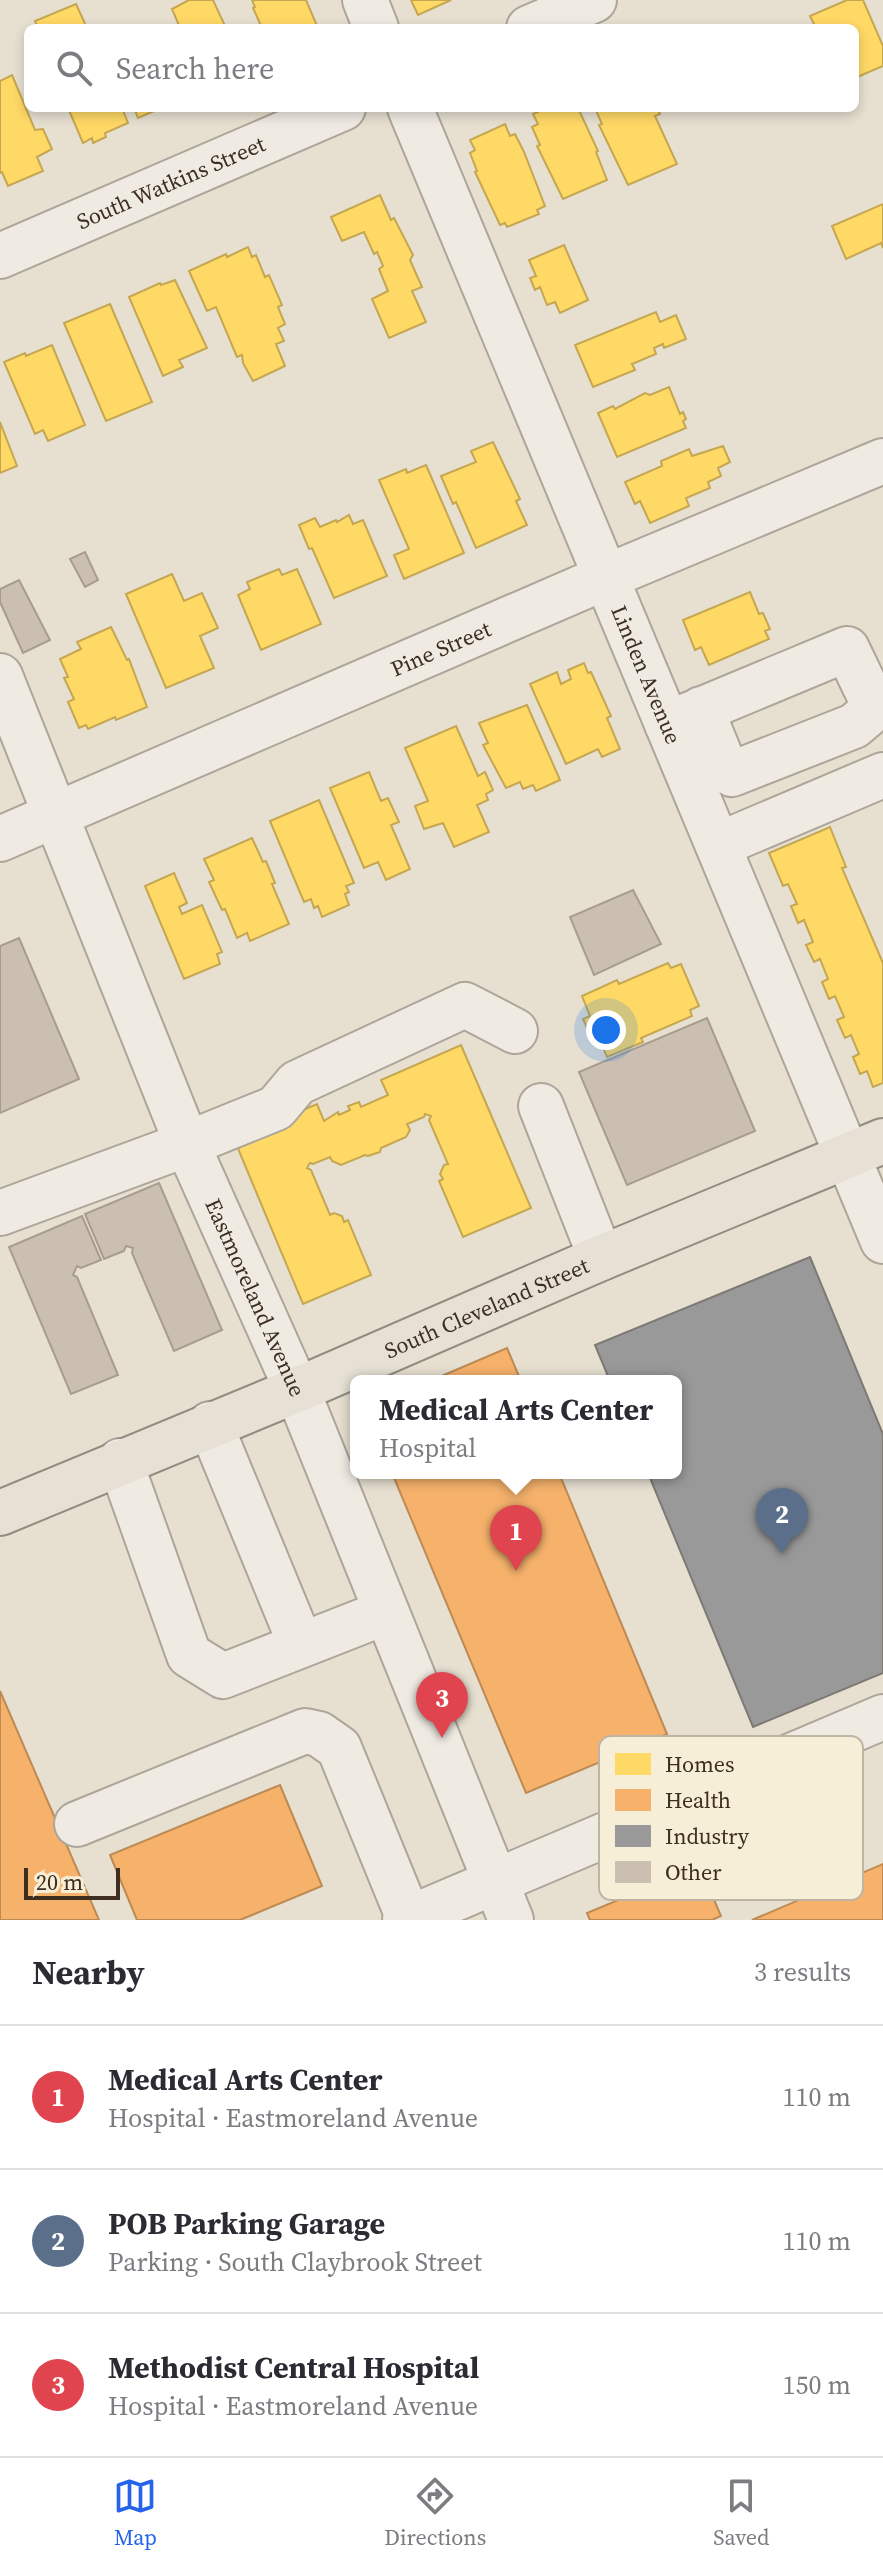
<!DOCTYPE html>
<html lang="en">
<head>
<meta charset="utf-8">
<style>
  body { margin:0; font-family:"Source Serif 4",serif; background:#f2f2f3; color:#2b2b33 }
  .scale { position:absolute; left:24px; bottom:20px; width:96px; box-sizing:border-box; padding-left:8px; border:4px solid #3d2e20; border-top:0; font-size:22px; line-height:28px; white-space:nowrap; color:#3d2e20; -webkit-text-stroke:6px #f7eed8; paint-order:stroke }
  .you { position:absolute; left:606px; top:1030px; width:28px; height:28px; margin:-20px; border:6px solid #fff; border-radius:50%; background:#1a73e8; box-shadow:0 0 0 12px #1a73e833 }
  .badge { display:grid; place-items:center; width:52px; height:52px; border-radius:50%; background:#2563eb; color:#fff; font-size:26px; font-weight:700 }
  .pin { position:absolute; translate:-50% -66px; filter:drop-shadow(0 2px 4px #0008) }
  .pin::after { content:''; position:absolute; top:42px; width:28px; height:24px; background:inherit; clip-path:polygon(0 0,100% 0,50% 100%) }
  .popup { position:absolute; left:350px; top:1375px; width:332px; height:104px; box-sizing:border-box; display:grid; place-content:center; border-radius:12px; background:#fff; filter:drop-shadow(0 2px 6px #0005); font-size:26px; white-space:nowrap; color:#7c7c81 }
  .popup b { font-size:30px; color:#2b2b33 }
  .popup::after { content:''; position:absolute; left:50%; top:100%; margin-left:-16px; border:16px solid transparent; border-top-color:#fff }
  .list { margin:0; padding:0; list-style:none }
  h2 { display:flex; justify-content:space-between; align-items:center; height:104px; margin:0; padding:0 32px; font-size:34px }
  h2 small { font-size:26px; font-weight:400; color:#7c7c81 }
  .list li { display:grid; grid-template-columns:52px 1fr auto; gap:24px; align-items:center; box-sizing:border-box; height:144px; padding:0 32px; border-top:2px solid #e1e1e2 }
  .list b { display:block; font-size:30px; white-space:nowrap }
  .list p { margin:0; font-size:26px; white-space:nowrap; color:#7c7c81 }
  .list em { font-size:26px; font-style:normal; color:#7c7c81 }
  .icon { flex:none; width:44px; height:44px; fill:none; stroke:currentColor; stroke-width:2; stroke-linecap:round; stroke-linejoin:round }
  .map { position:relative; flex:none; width:883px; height:1920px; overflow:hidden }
  .search { position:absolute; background:#fff; box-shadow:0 4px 12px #0003; left:24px; right:24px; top:24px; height:88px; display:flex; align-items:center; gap:20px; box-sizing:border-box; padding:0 28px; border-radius:12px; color:#7c7c81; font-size:30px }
  .sheet { height:536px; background:#fff }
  nav { display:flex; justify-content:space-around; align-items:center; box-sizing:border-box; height:112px; border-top:2px solid #e1e1e2; background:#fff; font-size:22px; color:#7c7c81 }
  nav a { display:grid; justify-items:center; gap:4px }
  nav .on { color:#2563eb }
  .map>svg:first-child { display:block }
  .homes { fill:#ffd966; stroke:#c5a651; stroke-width:2 }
  .health { fill:#f6b26b; stroke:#be8a54; stroke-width:2 }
  .industry { fill:#999; stroke:#7d7975; stroke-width:2 }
  .building { fill:#cbbfb2; stroke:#a89c90; stroke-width:2 }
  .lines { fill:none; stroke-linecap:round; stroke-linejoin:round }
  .minor-casing { stroke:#ada599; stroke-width:48 }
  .major-casing { stroke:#928b80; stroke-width:48 }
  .minor { stroke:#efebe3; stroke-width:44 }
  .major { stroke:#e6e1d4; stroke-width:44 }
  .path-bridge { stroke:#c8c2b9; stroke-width:5; stroke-dasharray:6 4; stroke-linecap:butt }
  .labels { text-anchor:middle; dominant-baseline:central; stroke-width:8; stroke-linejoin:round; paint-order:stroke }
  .street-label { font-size:22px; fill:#3d2e20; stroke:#f7eed8 }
  .key { fill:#f7eed8; stroke:#bfb4a1; stroke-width:2 }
  .key-label { font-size:22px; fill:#3d2e20 }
</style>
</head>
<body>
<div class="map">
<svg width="883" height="1920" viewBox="0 0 883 1920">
  <rect width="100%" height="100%" fill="#e7e0d1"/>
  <path class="homes" d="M 189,0 L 213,0 L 226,28 L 180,28 L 172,9 Z
    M 252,0 L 306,0 L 318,28 L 262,28 L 253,8 L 255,7 Z
    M 411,0 L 451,0 L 418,15 Z
    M 847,0 L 863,0 L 883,46 L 883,66 L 855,78 L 855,28 L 816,28 L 810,16 Z
    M 76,4 L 87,28 L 38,28 L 35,21 Z
    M 12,75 L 35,130 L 43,129 L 52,149 L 37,157 L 43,171 L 8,186 L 2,172 L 0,173 L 0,81 Z
    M 68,108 L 122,108 L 128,123 L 105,133 L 106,137 L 93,143 L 92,138 L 83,143 Z
    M 134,108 L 161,108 L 138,118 Z
    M 546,108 L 578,108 L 598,151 L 596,152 L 607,180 L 563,199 L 537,146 L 540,145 L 532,127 L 538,124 L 533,114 Z
    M 595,108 L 657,108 L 660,114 L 655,116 L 677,164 L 628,185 L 599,125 L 602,124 Z
    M 505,124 L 510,136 L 515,134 L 524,152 L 545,206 L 537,210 L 539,214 L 507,227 L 505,223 L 500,225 L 475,172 L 477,171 L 470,153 L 475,150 L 470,140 Z
    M 380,195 L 391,220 L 394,218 L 413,255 L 410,260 L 422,287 L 412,291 L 426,322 L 389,338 L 372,299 L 388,291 L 379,269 L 383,266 L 377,252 L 374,254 L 364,232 L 342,241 L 331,217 Z
    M 883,204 L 883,248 L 881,243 L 846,259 L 832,226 Z
    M 564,245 L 588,300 L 560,313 L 555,302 L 547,305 L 540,287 L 535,290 L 530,278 L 536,276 L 529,260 Z
    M 248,247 L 252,257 L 256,255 L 265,277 L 269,275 L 282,305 L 278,307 L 285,324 L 278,328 L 284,341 L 276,344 L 285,366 L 253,381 L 243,363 L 242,355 L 237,357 L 216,307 L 207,311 L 189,271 L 226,254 L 227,257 Z
    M 175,280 L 207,348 L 179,360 L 183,367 L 163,376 L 129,297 L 160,283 L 161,285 Z
    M 110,304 L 152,402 L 106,421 L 64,323 Z
    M 656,312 L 660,322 L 676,315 L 686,339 L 664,348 L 663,344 L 654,348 L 656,354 L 632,364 L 635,370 L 593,387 L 575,345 Z
    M 52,345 L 85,425 L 48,441 L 43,430 L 35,434 L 4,362 L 25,353 L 26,356 Z
    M 669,387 L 680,414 L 683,412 L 686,419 L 683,421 L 686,428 L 617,457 L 598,413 L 613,406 L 615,409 L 645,393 L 650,395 Z
    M 0,422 L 17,466 L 0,473 Z
    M 493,442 L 520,499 L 516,501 L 527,525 L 476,548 L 456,502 L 453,504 L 441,476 L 476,462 L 471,451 Z
    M 723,446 L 730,462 L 718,468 L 721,476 L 708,482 L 710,488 L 686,498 L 689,506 L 650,523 L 640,501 L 635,504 L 625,482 L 662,466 L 661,461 L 689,449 L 692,456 Z
    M 426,465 L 464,553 L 404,579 L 394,555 L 409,549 L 379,480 L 406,469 L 407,473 Z
    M 349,515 L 353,524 L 363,520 L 387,576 L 334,598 L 312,548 L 309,549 L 299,525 L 315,518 L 320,527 L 336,520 L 337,522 Z
    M 279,569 L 282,575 L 297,569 L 321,624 L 261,650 L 238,595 L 250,589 L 247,582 Z
    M 172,574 L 184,601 L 202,593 L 218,628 L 200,636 L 214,668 L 166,688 L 126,594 Z
    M 750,592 L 759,614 L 763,613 L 770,629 L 765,631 L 769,639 L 709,665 L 701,647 L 695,650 L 683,620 Z
    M 111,627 L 127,660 L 129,659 L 147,707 L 116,720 L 115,717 L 88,729 L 86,725 L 79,728 L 68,702 L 74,699 L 64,678 L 68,677 L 60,659 L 81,649 L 77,642 Z
    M 584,663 L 588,673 L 591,672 L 611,716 L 607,718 L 620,749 L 602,757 L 598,749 L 566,764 L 530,684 L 557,672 L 561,684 L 571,679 L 568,670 Z
    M 527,705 L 560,780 L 536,791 L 533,785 L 523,789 L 520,782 L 506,788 L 483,745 L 488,743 L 479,723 Z
    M 456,726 L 478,776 L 485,772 L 493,790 L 486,794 L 488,800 L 477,805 L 489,832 L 454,847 L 443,823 L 424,829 L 415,806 L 428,801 L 405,748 Z
    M 369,772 L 381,801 L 388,798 L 399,822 L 391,825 L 410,869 L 386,880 L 378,862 L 364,868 L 330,788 Z
    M 319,800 L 354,883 L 346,886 L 349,892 L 345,894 L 349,905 L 322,917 L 318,906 L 314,908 L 311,899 L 304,902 L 270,821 Z
    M 830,827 L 846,867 L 842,868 L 883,963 L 883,1083 L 873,1087 L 867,1071 L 860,1074 L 853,1057 L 859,1054 L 851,1035 L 845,1038 L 837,1020 L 844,1017 L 835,996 L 829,999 L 822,982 L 828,979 L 820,959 L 814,962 L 806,945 L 813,942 L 804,920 L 798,923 L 791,906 L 797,904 L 788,884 L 783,886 L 769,853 Z
    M 252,838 L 263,862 L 266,861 L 275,883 L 272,884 L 289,924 L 250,941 L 247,933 L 237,938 L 225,909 L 222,910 L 209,882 L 214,880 L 204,859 Z
    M 174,873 L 187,903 L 179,907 L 182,914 L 202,905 L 222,952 L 217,954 L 220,964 L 184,979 L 145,886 Z
    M 668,963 L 671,968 L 681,964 L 699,1006 L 690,1010 L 692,1016 L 641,1038 L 643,1042 L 607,1057 L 598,1036 L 592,1039 L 583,1019 L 590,1016 L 582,996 L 617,980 L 619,984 Z
    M 461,1045 L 531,1208 L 463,1237 L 439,1181 L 443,1179 L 440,1174 L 444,1165 L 448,1164 L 429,1120 L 431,1116 L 425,1114 L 424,1117 L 407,1124 L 410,1130 L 406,1137 L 381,1148 L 380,1152 L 368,1156 L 365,1155 L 341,1165 L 332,1161 L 330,1157 L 313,1164 L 310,1163 L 307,1168 L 311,1170 L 330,1215 L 334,1213 L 342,1216 L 344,1222 L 348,1220 L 371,1275 L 303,1304 L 234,1139 L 317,1104 L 324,1121 L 338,1112 L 339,1115 L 350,1110 L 348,1106 L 359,1102 L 361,1107 L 388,1095 L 381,1080 Z"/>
  <path class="health" d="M 507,1348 L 521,1381 L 430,1381 Z
    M 392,1473 L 559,1473 L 667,1734 L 526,1793 Z
    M 0,1691 L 99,1920 L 0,1920 Z
    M 280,1785 L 322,1886 L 240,1920 L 137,1920 L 110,1855 Z
    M 883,1864 L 883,1920 L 752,1920 Z
    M 703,1874 L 721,1916 L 712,1920 L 590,1920 L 587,1913 L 659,1883 L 663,1891 Z"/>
  <path class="industry" d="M 810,1257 L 883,1434 L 883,1673 L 753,1727 L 648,1473 L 676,1473 L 676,1381 L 610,1381 L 595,1345 Z"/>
  <path class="building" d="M 85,552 L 98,580 L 85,587 L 70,559 Z
    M 19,580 L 50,640 L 23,653 L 0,602 L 0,589 Z
    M 633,890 L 661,944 L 594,975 L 570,917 Z
    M 19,938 L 79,1079 L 0,1113 L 0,946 Z
    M 707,1018 L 755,1131 L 627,1185 L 579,1072 Z
    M 159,1183 L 222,1330 L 174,1351 L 132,1253 L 133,1248 L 126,1246 L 124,1251 L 104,1259 L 85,1214 Z
    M 82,1216 L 101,1260 L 81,1268 L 77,1266 L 73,1275 L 77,1277 L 118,1375 L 71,1394 L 9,1247 Z"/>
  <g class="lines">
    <g class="minor-casing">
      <g id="minor">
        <path d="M 365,0 L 376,28"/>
        <path d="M 529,28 L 594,0"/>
        <path id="s1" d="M 410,108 L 883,1241"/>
        <path id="s2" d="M 0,256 L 343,108"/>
        <path id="s3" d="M 0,676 L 187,1144 L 297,1390 L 511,1920"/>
        <path d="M 667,724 L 847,649 L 873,703 L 867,715 L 854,726 L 732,774 L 726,770 L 701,709"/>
        <path id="s4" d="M 0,839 L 606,577 L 883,461"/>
        <path d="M 718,845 L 883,775"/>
        <path d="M 541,1106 L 601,1258"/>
        <path d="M 0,1213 L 187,1144 L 276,1108 L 297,1083 L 465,1005 L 515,1031"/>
        <path d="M 210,1424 L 301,1645"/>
        <path d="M 120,1461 L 189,1655 L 223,1676 L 386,1612"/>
        <path d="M 77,1824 L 305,1731 L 319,1734 L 339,1748 L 409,1919"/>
        <path d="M 405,1920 L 883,1717"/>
      </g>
    </g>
    <g class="major-casing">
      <g id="major">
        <path id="s5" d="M 0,1513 L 297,1390 L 601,1258 L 883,1141"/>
      </g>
    </g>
    <use href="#minor" class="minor"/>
    <use href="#major" class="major"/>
    <path class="path-bridge" d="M 600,1762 L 623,1898"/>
  </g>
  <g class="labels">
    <g class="street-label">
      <text stroke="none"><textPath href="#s2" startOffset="186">South Watkins Street</textPath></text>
      <text stroke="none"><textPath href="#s4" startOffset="480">Pine Street</textPath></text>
      <text stroke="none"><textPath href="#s1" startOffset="614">Linden Avenue</textPath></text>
      <text stroke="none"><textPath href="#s3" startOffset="672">Eastmoreland Avenue</textPath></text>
      <text stroke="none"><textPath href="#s5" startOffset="528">South Cleveland Street</textPath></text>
    </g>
  </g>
  <rect x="599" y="1736" width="264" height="164" rx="12" class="key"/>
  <rect x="615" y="1753" width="36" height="22" fill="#ffd966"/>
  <rect x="615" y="1789" width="36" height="22" fill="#f6b26b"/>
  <rect x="615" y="1825" width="36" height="22" fill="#999"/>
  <rect x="615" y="1861" width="36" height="22" fill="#cbbfb2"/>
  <g class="key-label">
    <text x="665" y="1772">Homes</text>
    <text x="665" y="1808">Health</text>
    <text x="665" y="1844">Industry</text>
    <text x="665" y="1880">Other</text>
  </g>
</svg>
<div class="scale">20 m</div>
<div class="you"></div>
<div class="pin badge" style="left:516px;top:1571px;background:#e0444e">1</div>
<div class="popup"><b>Medical Arts Center</b>Hospital</div>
<div class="pin badge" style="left:782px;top:1554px;background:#5c6f8a">2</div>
<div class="pin badge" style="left:442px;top:1738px;background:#e0444e">3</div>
<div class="search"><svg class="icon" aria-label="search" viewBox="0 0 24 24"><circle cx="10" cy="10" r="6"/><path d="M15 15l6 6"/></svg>Search here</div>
</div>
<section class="sheet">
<h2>Nearby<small>3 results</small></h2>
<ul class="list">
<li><span class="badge" style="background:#e0444e">1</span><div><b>Medical Arts Center</b><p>Hospital · Eastmoreland Avenue</p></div><em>110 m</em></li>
<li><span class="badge" style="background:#5c6f8a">2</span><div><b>POB Parking Garage</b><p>Parking · South Claybrook Street</p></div><em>110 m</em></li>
<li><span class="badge" style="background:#e0444e">3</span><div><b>Methodist Central Hospital</b><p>Hospital · Eastmoreland Avenue</p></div><em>150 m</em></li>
</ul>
</section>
<nav>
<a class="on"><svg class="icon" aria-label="map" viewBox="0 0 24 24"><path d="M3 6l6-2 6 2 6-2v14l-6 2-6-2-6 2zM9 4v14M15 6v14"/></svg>Map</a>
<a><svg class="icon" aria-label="directions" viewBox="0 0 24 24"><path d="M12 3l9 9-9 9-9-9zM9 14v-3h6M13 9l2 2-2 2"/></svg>Directions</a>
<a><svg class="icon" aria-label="saved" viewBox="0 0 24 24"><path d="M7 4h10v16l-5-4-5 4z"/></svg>Saved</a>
</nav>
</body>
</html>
